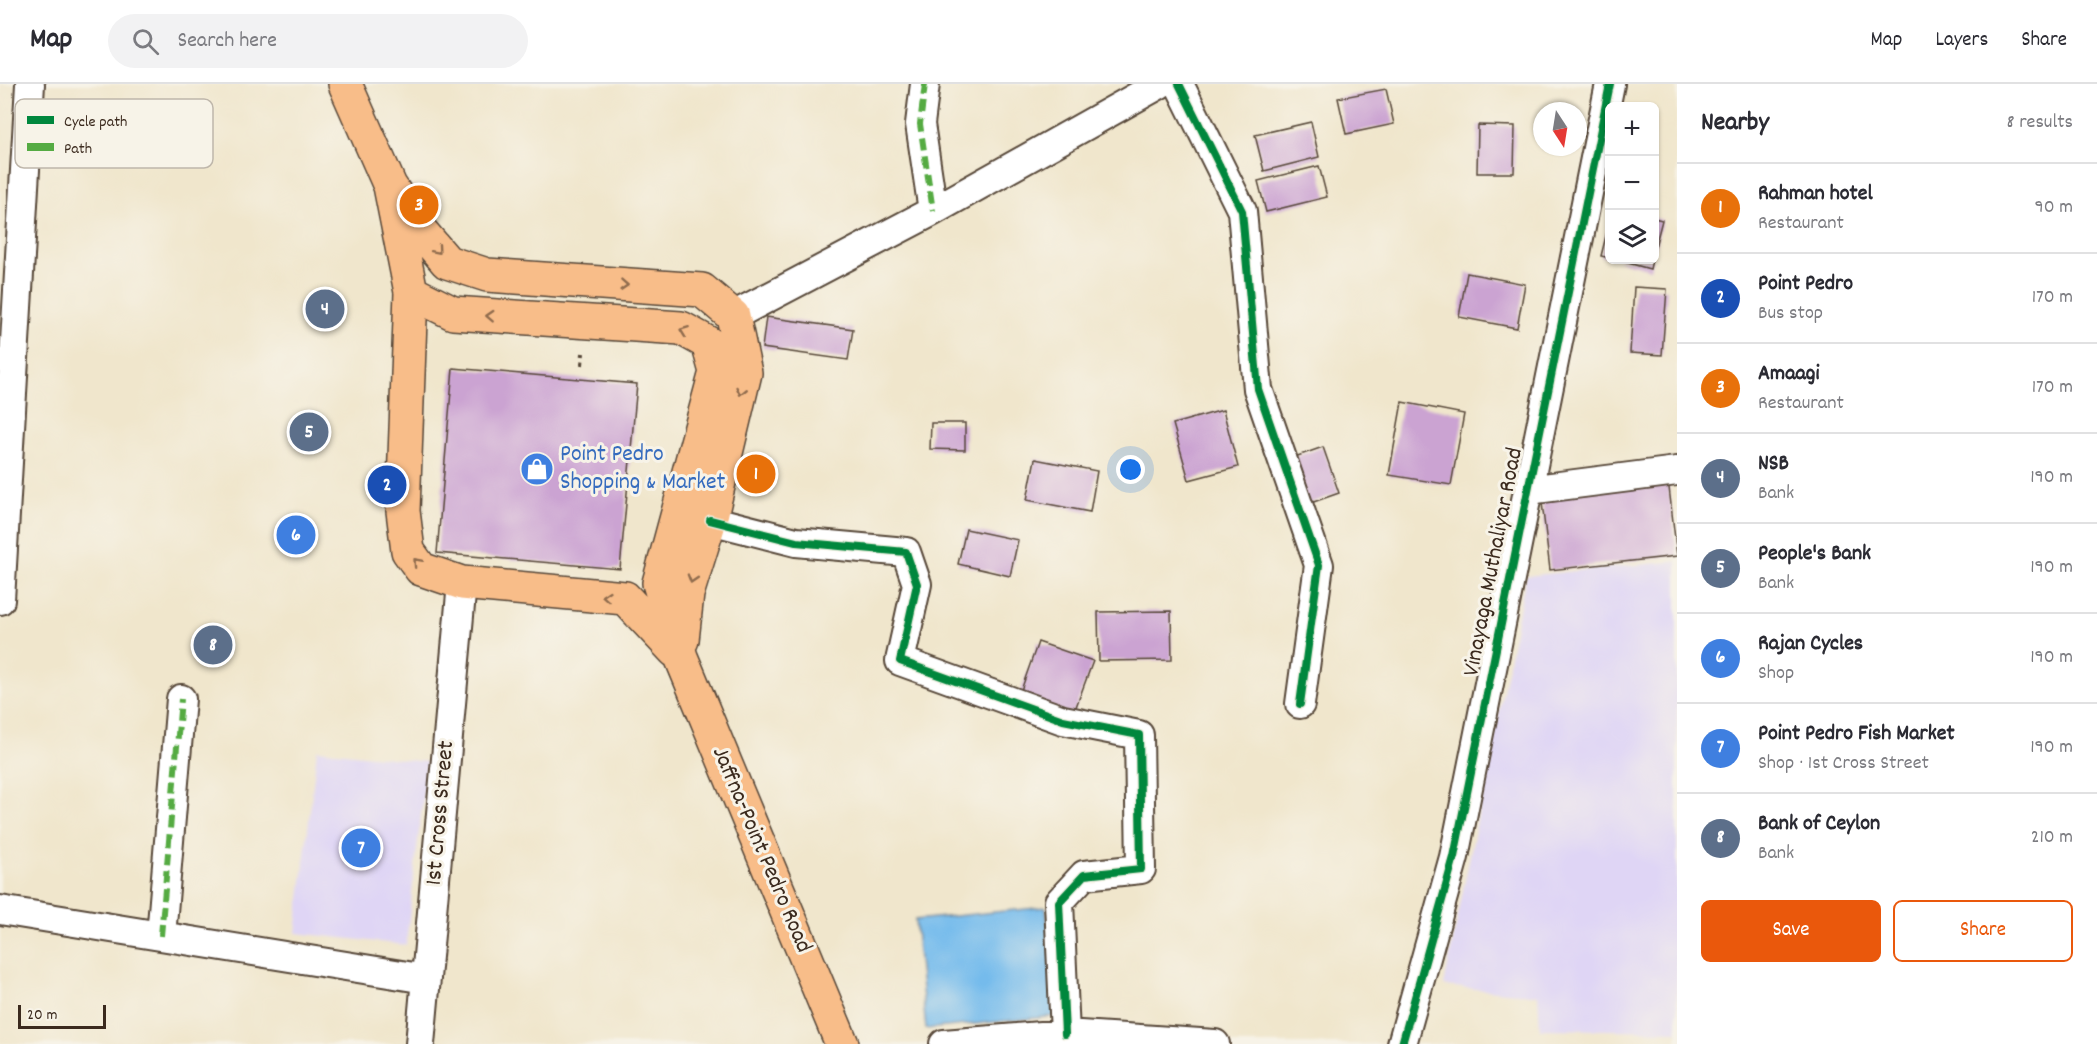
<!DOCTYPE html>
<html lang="en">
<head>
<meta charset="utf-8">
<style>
  body { margin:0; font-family:Dekko,sans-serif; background:#f2f2f3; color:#2b2b33 }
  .controls { position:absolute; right:18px; top:18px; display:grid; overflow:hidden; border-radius:9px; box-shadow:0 2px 4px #0004 }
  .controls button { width:54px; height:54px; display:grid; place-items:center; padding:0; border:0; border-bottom:2px solid #e1e1e2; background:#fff; color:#2b2b33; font:30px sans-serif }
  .compass { position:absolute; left:1533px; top:18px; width:54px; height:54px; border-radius:50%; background:#fff; box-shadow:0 2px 4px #0004; rotate:168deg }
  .scale { position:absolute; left:18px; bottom:15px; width:88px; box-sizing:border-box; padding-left:6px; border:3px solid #3b2a1e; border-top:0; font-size:16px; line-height:21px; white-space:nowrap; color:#3b2a1e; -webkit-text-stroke:4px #f7f3e8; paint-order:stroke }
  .you { position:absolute; left:1131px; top:386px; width:21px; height:21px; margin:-15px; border:4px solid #fff; border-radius:50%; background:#1a73e8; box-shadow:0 0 0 9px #1a73e833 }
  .badge { display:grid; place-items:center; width:39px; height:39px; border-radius:50%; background:#ea580c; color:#fff; font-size:20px; font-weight:700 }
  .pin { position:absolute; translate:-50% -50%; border:3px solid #fff; box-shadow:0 2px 6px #0006 }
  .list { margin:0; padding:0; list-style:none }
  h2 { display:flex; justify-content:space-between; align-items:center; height:78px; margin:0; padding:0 24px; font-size:26px }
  h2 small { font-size:20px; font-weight:400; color:#7c7c81 }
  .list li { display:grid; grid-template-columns:39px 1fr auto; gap:18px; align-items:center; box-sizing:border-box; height:90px; padding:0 24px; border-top:2px solid #e1e1e2 }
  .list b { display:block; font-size:22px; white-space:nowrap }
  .list p { margin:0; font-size:20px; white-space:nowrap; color:#7c7c81 }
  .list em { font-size:20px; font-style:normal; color:#7c7c81 }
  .actions { display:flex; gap:12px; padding:18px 24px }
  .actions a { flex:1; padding:14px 0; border:2px solid #ea580c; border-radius:9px; text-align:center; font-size:21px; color:#ea580c }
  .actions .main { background:#ea580c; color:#fff }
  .icon { flex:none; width:33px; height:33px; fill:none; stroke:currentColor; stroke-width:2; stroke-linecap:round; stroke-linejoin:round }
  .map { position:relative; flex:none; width:1677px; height:960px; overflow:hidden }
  header { display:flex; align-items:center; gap:36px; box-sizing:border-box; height:84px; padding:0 30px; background:#fff; border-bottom:2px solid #e1e1e2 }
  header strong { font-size:28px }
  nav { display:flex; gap:33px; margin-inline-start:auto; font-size:21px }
  .search { width:420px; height:54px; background:#f2f2f3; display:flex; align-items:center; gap:15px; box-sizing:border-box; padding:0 21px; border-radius:33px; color:#7c7c81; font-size:22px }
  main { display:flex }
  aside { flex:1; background:#fff }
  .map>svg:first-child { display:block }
  .built { fill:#dfd5f5 }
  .water { fill:#75bbec; stroke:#587285; stroke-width:1.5 }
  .building { fill:#cba3d2 }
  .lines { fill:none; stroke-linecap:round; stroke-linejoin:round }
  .minor-casing { stroke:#564638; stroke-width:32 }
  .primary-casing { stroke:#564638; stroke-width:36 }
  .path { stroke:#564638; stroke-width:4; stroke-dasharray:4.5 4.5; stroke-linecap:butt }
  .minor { stroke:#fff; stroke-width:28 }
  .primary { stroke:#f8bd89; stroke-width:33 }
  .quiet { stroke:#55ab43; stroke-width:6; stroke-dasharray:12 6; stroke-linecap:butt }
  .cycleway-casing { stroke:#f7f3e8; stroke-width:11 }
  .cycleway { stroke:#00873e; stroke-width:8 }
  .oneway { stroke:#906c4e }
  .labels { text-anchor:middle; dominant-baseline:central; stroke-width:6; stroke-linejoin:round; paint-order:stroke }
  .shop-label { font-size:24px; fill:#366cbe; stroke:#f7f3e8; text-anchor:start }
  .street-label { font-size:24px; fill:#3b2a1e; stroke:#f7f3e8 }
  .key { fill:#f7f3e8; stroke:#bfb7ab; stroke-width:1.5 }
  .key-label { font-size:16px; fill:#3b2a1e }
</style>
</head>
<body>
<header>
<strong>Map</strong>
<div class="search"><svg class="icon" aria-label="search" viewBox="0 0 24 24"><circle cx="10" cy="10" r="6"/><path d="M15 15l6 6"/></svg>Search here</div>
<nav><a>Map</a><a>Layers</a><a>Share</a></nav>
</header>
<main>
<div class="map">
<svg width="1677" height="960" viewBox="0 0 1677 960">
  <rect width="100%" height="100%" fill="#f7f3e8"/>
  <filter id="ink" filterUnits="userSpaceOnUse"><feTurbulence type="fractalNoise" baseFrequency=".0167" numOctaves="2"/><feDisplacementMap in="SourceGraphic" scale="12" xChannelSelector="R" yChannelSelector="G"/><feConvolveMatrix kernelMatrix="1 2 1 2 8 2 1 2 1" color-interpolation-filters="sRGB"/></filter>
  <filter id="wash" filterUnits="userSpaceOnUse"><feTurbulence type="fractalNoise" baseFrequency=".008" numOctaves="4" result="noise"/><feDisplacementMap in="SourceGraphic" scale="24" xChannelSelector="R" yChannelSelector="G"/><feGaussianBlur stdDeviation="1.35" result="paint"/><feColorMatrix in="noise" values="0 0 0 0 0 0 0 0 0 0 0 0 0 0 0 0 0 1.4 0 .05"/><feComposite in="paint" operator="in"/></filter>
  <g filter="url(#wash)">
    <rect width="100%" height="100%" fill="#f0e6cc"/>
    <path class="built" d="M 1677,477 L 1677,947 L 1540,945 L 1538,911 L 1444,902 L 1526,492 Z
      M 317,666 L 427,678 L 406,861 L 296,849 Z"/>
    <path class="water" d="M 1046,823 L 1056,932 L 926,945 L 915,836 Z"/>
    <g id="blocks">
      <path class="building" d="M 1386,5 L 1394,40 L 1346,50 L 1338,14 Z
        M 1311,38 L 1319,73 L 1264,87 L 1255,51 Z
        M 1478,41 L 1515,42 L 1514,89 L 1477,89 Z
        M 1319,82 L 1327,113 L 1266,128 L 1258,97 Z
        M 1654,134 L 1662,136 L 1655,163 L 1654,163 Z
        M 1609,140 L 1610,141 L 1610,174 L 1601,172 Z
        M 1617,176 L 1652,176 L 1650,185 Z
        M 1467,189 L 1525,200 L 1517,244 L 1459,233 Z
        M 1634,203 L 1667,205 L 1662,271 L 1630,269 Z
        M 766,233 L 853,245 L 848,276 L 762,264 Z
        M 453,284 L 637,300 L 620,485 L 437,469 Z
        M 1402,318 L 1464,330 L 1451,401 L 1389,391 Z
        M 1223,326 L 1238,383 L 1189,396 L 1173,340 Z
        M 931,339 L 965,339 L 965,366 L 930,365 Z
        M 1323,363 L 1339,409 L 1305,421 L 1289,375 Z
        M 1035,375 L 1097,387 L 1090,428 L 1027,416 Z
        M 1668,395 L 1677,472 L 1550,486 L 1541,410 Z
        M 966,445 L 1018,456 L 1010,492 L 958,480 Z
        M 1171,527 L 1172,576 L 1099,577 L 1098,528 Z
        M 1038,558 L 1093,577 L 1073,631 L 1019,612 Z"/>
    </g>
  </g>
  <g filter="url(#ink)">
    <use href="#blocks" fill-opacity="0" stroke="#564638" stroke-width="1.5"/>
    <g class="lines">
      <g class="minor-casing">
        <path id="minor" d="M 925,0 L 920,40 L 933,127
          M 1179,0 L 1242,127 L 1258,305 L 1319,481 L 1300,620
          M 733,232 L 933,127 L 1160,0
          M 1528,406 L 1677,387
          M 710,436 L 796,458 L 906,468 L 917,500 L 900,577 L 1063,636 L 1139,651 L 1141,785 L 1084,791 L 1059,818 L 1065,950
          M 0,516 L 30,0
          M 0,826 L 426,895
          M 161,852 L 181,615
          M 420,960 L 462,499
          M 944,960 L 1065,950 L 1215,960
          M 1402,960 L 1454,773 L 1610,0"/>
      </g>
      <g class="primary-casing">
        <path id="primary" d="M 345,0 L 390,102 L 418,144 L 447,178 L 487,191 L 702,206 L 733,232 L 745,289 L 710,436 L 687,510 L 682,556
          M 390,102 L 411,208 L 453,229 L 681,244 L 708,259 L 716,288 L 659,499 L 681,573 L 842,960
          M 411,208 L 403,427 L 408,467 L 421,485 L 462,499 L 625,514 L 675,567"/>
      </g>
      <path class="path" d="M 582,281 L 583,269"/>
      <use href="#minor" class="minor"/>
      <use href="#primary" class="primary"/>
      <path class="quiet" d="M 925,0 L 920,40 L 933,127
        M 161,852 L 181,615"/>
      <g class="cycleway-casing">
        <path id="cycleway" d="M 1179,0 L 1242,127 L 1258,305 L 1319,481 L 1300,620
          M 710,436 L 796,458 L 906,468 L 917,500 L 900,577 L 1063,636 L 1139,651 L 1141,785 L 1084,791 L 1059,818 L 1065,950
          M 1402,960 L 1454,773 L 1610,0"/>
      </g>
      <use href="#cycleway" class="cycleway"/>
    </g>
    <defs><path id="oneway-chevron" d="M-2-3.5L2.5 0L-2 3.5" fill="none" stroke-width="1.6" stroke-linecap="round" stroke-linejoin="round" transform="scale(1.5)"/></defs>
    <g class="oneway">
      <use href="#oneway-chevron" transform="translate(437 166) rotate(49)"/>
      <use href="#oneway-chevron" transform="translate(624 201) rotate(4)"/>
      <use href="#oneway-chevron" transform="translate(490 232) rotate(-177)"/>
      <use href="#oneway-chevron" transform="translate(684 247) rotate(-159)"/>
      <use href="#oneway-chevron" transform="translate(741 307) rotate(103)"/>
      <use href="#oneway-chevron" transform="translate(417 478) rotate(-132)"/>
      <use href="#oneway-chevron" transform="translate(692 495) rotate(107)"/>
      <use href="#oneway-chevron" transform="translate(606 512) rotate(-175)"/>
    </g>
  </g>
  <defs>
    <g id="shop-disc" transform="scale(1.725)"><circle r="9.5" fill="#3f7fe0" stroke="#f7f3e8"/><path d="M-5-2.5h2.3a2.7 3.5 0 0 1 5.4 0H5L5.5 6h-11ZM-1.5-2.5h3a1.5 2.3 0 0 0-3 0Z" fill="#fff"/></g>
  </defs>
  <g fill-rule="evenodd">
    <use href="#shop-disc" x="537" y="385"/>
  </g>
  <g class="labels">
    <g class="shop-label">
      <text x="560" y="371">Point Pedro<tspan x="560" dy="28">Shopping &amp; Market</tspan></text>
    </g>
    <g class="street-label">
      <text transform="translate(1494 478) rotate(-79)">Vinayaga Muthaliyar Road</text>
      <text transform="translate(441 729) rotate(-85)">1st Cross Street</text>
      <text transform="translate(761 766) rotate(67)">Jaffna-Point Pedro Road</text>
    </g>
  </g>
  <rect x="15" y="15" width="198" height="69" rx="9" class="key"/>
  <rect x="27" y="32" width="27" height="8" fill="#00873e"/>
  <rect x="27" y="59" width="27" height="8" fill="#55ab43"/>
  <g class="key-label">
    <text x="64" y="42">Cycle path</text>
    <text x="64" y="69">Path</text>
  </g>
</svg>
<div class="controls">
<button>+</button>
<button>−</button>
<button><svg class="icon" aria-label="layers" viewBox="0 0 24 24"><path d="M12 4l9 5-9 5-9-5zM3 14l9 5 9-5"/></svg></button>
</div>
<svg class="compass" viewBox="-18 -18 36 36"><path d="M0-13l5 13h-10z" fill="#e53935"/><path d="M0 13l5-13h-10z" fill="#7c7c81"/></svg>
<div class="scale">20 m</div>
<div class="you"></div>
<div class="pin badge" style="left:756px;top:390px;background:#e8710a">1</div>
<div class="pin badge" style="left:387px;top:401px;background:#1a4fb4">2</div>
<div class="pin badge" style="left:419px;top:121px;background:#e8710a">3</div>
<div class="pin badge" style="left:325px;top:225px;background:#5c6f8a">4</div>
<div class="pin badge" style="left:309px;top:348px;background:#5c6f8a">5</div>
<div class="pin badge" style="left:296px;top:451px;background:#3f7fe0">6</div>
<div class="pin badge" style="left:361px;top:764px;background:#3f7fe0">7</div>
<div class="pin badge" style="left:213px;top:561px;background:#5c6f8a">8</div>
</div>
<aside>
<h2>Nearby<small>8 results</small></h2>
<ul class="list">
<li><span class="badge" style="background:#e8710a">1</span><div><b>Rahman hotel</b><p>Restaurant</p></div><em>90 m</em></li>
<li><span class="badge" style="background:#1a4fb4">2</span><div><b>Point Pedro</b><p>Bus stop</p></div><em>170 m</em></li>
<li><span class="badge" style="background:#e8710a">3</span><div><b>Amaagi</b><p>Restaurant</p></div><em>170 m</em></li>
<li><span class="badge" style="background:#5c6f8a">4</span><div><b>NSB</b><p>Bank</p></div><em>190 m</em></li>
<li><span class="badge" style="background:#5c6f8a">5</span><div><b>People's Bank</b><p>Bank</p></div><em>190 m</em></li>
<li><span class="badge" style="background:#3f7fe0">6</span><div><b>Rajan Cycles</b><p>Shop</p></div><em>190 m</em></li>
<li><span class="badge" style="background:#3f7fe0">7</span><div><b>Point Pedro Fish Market</b><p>Shop · 1st Cross Street</p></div><em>190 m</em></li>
<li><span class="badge" style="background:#5c6f8a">8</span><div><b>Bank of Ceylon</b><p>Bank</p></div><em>210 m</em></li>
</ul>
<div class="actions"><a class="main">Save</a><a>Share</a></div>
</aside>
</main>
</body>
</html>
